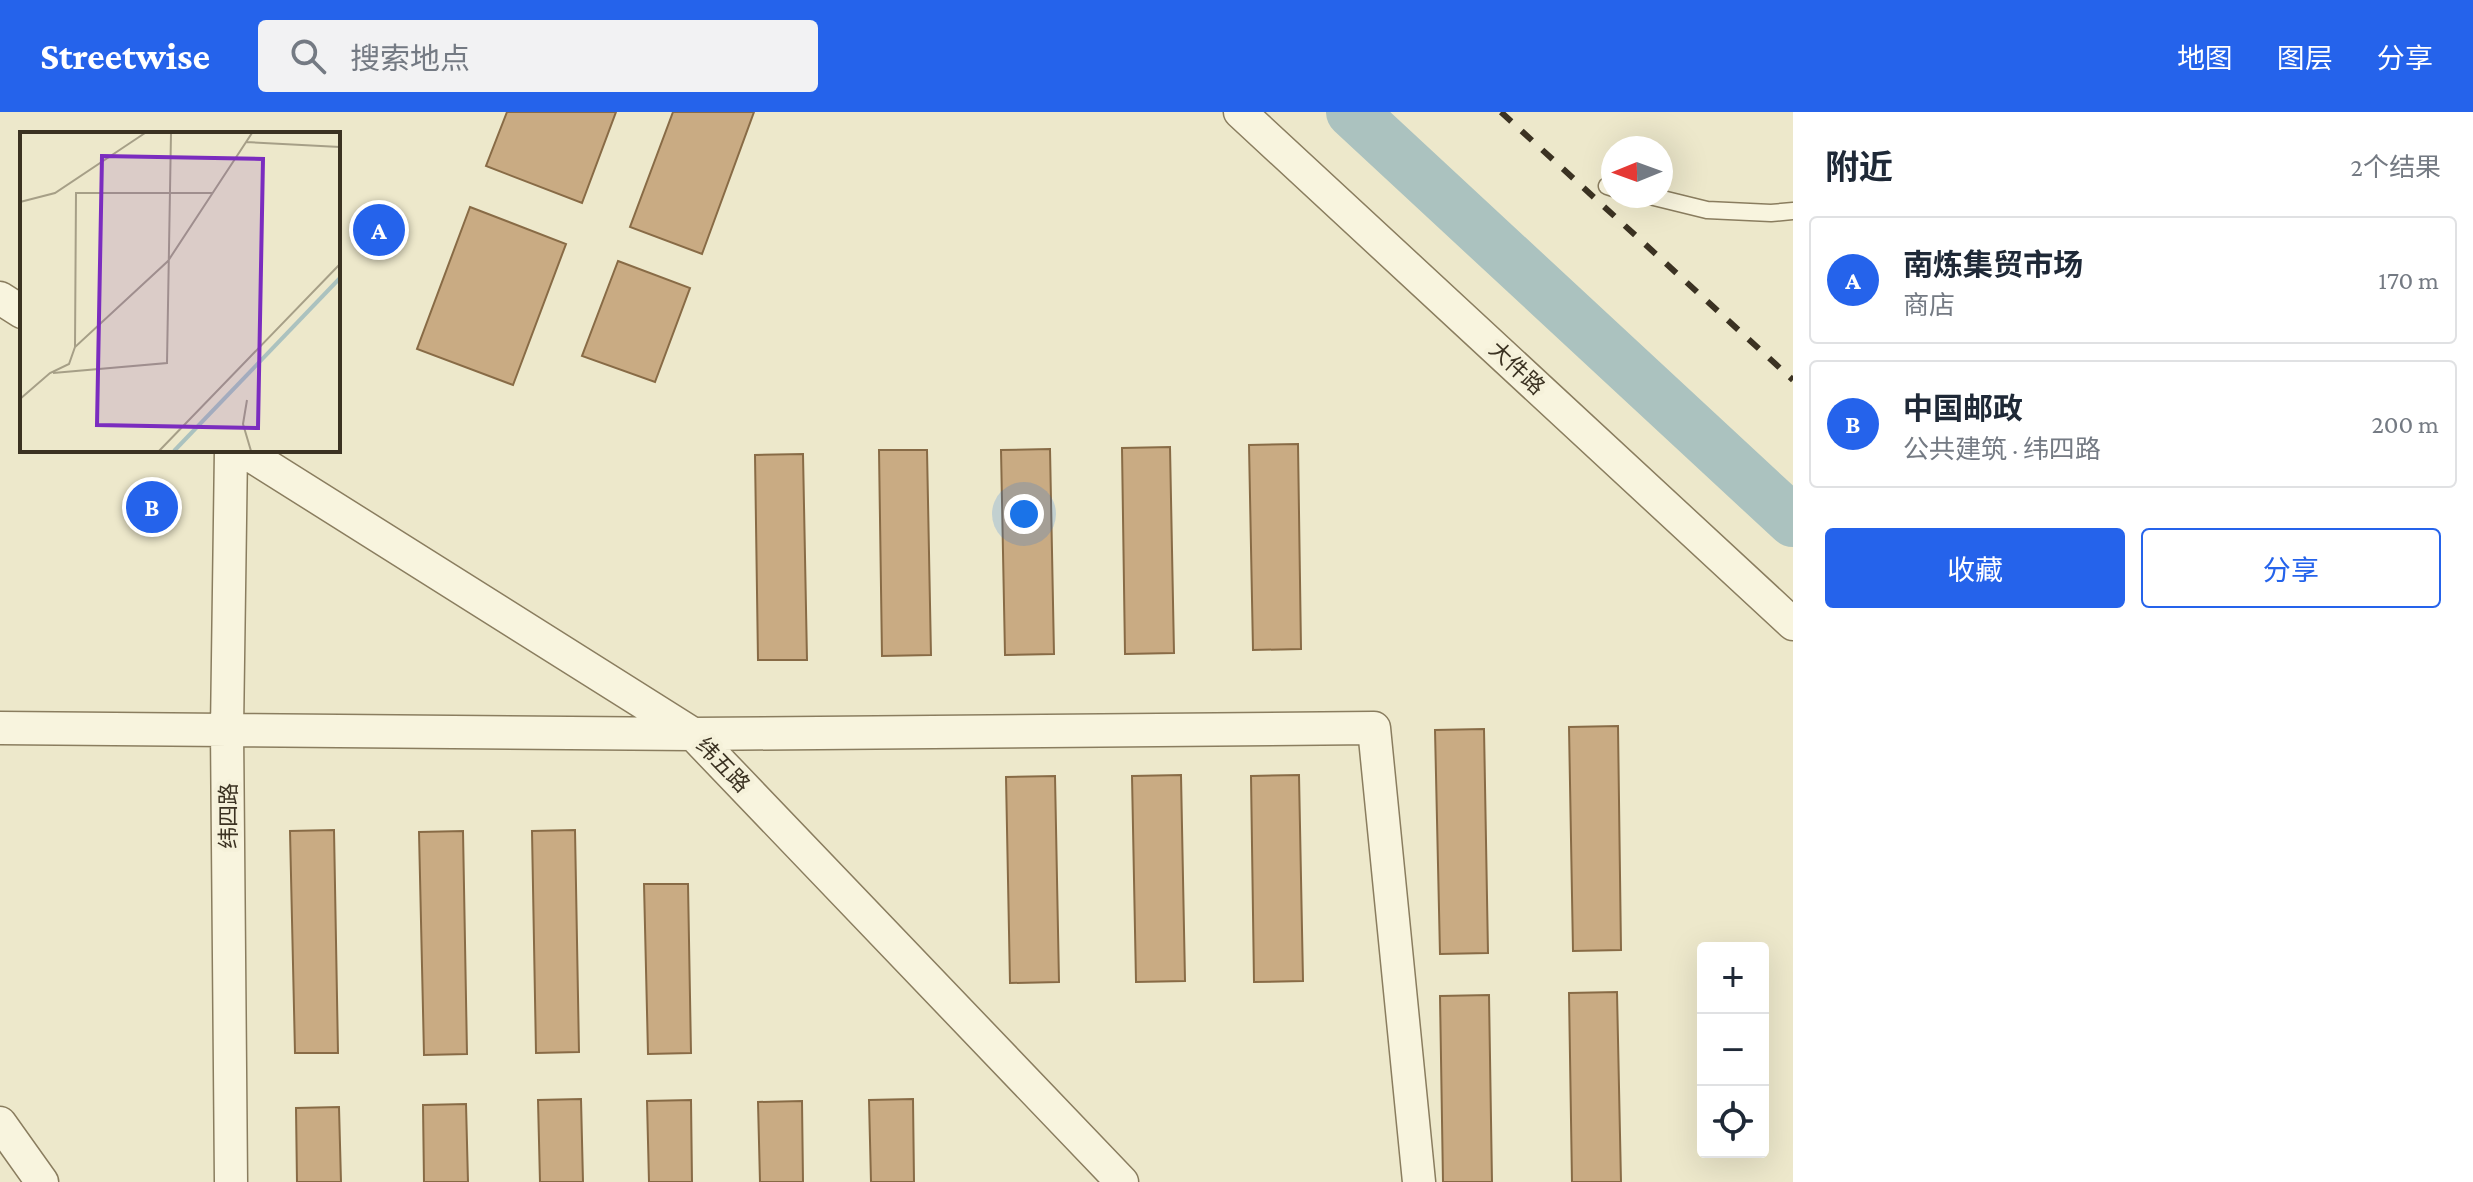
<!DOCTYPE html>
<html lang="zh">
<head>
<meta charset="utf-8">
<style>
  body { margin:0; font-family:"Crimson Pro","Noto Sans SC",serif; background:#f2f2f3; color:#1f2937 }
  .controls { position:absolute; right:24px; bottom:24px; display:grid; overflow:hidden; border-radius:8px; box-shadow:0 8px 32px #0002 }
  .controls button { width:72px; height:72px; display:grid; place-items:center; padding:0; border:0; border-bottom:2px solid #e0e1e3; background:#fff; color:#1f2937; font:40px sans-serif }
  .compass { position:absolute; left:1601px; top:24px; width:72px; height:72px; border-radius:50%; background:#fff; box-shadow:0 8px 32px #0002; rotate:269deg }
  .you { position:absolute; left:1024px; top:402px; width:28px; height:28px; margin:-20px; border:6px solid #fff; border-radius:50%; background:#1a73e8; box-shadow:0 0 0 12px #1a73e833 }
  .badge { display:grid; place-items:center; width:52px; height:52px; border-radius:50%; background:#2563eb; color:#fff; font-size:26px; font-weight:700 }
  .pin { position:absolute; translate:-50% -50%; border:4px solid #fff; box-shadow:0 2px 8px #0006 }
  .list { margin:0; padding:0; list-style:none }
  h2 { display:flex; justify-content:space-between; align-items:center; height:104px; margin:0; padding:0 32px; font-size:34px }
  h2 small { font-size:26px; font-weight:400; color:#747a83 }
  .list li { display:grid; grid-template-columns:52px 1fr auto; gap:24px; align-items:center; box-sizing:border-box; height:128px; margin:0 16px 16px; padding:0 16px; border:2px solid #e0e1e3; border-radius:8px }
  .list b { display:block; font-size:30px; white-space:nowrap }
  .list p { margin:0; font-size:26px; white-space:nowrap; color:#747a83 }
  .list em { font-size:26px; font-style:normal; color:#747a83 }
  .actions { display:flex; gap:16px; padding:24px 32px }
  .actions a { flex:1; padding:18px 0; border:2px solid #2563eb; border-radius:8px; text-align:center; font-size:28px; color:#2563eb }
  .actions .main { background:#2563eb; color:#fff }
  .icon { flex:none; width:44px; height:44px; fill:none; stroke:currentColor; stroke-width:2; stroke-linecap:round; stroke-linejoin:round }
  .map { position:relative; flex:none; width:1793px; height:1070px; overflow:hidden }
  header { display:flex; align-items:center; gap:48px; box-sizing:border-box; height:112px; padding:0 40px; background:#2563eb; color:#fff }
  header strong { font-size:38px }
  nav { display:flex; gap:44px; margin-inline-start:auto; font-size:28px }
  .search { width:560px; height:72px; background:#f2f2f3; display:flex; align-items:center; gap:20px; box-sizing:border-box; padding:0 28px; border-radius:8px; color:#747a83; font-size:30px }
  main { display:flex }
  aside { flex:1; background:#fff }
  .map>svg:first-child { display:block }
  .lines { fill:none; stroke-linecap:round; stroke-linejoin:round }
  .river { stroke:#abc2bf; stroke-width:52 }
  .building { fill:#c9ab83; stroke:#886b46; stroke-width:2 }
  .lane-casing { stroke:#8a7d5f; stroke-width:19 }
  .street-casing { stroke:#8a7d5f; stroke-width:35 }
  .lane { stroke:#f8f4de; stroke-width:16 }
  .street { stroke:#f8f4de; stroke-width:32 }
  .rail { stroke:#3b3222; stroke-width:6; stroke-dasharray:14 14; stroke-linecap:butt }
  .labels { text-anchor:middle; dominant-baseline:central; stroke-width:8; stroke-linejoin:round; paint-order:stroke }
  .street-label { font-size:22px; fill:#3b3222; stroke:#f5f1da }
  .inset-river { fill:none; stroke:#abc2bf; stroke-width:4 }
  .inset-road { fill:none; stroke:#a69f87; stroke-width:2 }
  .view { fill:#7b2cbf; fill-opacity:0.15; stroke:#7b2cbf; stroke-width:4 }
  .inset-edge { fill:none; stroke:#3b3222; stroke-width:4 }
</style>
</head>
<body>
<header>
<strong>Streetwise</strong>
<div class="search"><svg class="icon" aria-label="search" viewBox="0 0 24 24"><circle cx="10" cy="10" r="6"/><path d="M15 15l6 6"/></svg>搜索地点</div>
<nav><a>地图</a><a>图层</a><a>分享</a></nav>
</header>
<main>
<div class="map">
<svg width="1793" height="1070" viewBox="0 0 1793 1070">
  <rect width="100%" height="100%" fill="#ede8cb"/>
  <g class="lines">
    <path class="river" d="M 1352,0 L 1793,409"/>
  </g>
  <path class="building" d="M 507,0 L 616,0 L 582,91 L 486,54 Z
    M 673,0 L 754,0 L 702,142 L 630,115 Z
    M 470,95 L 566,132 L 513,273 L 417,237 Z
    M 618,149 L 690,176 L 655,270 L 582,244 Z
    M 1298,332 L 1301,537 L 1253,538 L 1249,333 Z
    M 1170,335 L 1174,541 L 1125,542 L 1122,336 Z
    M 1050,337 L 1054,542 L 1005,543 L 1001,338 Z
    M 879,338 L 927,338 L 931,543 L 882,544 Z
    M 803,342 L 807,548 L 758,548 L 755,343 Z
    M 1618,614 L 1621,838 L 1573,839 L 1569,615 Z
    M 1484,617 L 1488,841 L 1440,842 L 1435,618 Z
    M 1181,663 L 1185,869 L 1136,870 L 1132,664 Z
    M 1299,663 L 1303,869 L 1254,870 L 1251,664 Z
    M 1055,664 L 1059,870 L 1010,871 L 1006,665 Z
    M 334,718 L 338,941 L 295,941 L 290,719 Z
    M 575,718 L 579,940 L 536,941 L 532,719 Z
    M 463,719 L 467,942 L 424,943 L 419,720 Z
    M 644,772 L 688,772 L 691,941 L 648,942 Z
    M 1617,880 L 1621,1070 L 1572,1070 L 1569,881 Z
    M 1489,883 L 1492,1070 L 1443,1070 L 1440,884 Z
    M 581,987 L 583,1070 L 540,1070 L 538,988 Z
    M 913,987 L 914,1070 L 871,1070 L 869,988 Z
    M 691,988 L 692,1070 L 649,1070 L 647,989 Z
    M 802,989 L 803,1070 L 760,1070 L 758,990 Z
    M 466,992 L 468,1070 L 424,1070 L 423,993 Z
    M 339,995 L 341,1070 L 297,1070 L 296,996 Z"/>
  <g class="lines">
    <g class="lane-casing">
      <path id="lane" d="M 1607,74 L 1613,76
        M 1650,84 L 1707,98 L 1771,101 L 1793,99"/>
    </g>
    <g class="street-casing">
      <path id="street" d="M 1240,0 L 1793,512
        M 0,186 L 22,200
        M 242,338 L 693,622 L 1122,1070
        M 0,616 L 693,622 L 1374,616 L 1419,1070
        M 0,1011 L 42,1070
        M 231,1070 L 227,618 L 231,338"/>
    </g>
    <use href="#lane" class="lane"/>
    <use href="#street" class="street"/>
    <path class="rail" d="M 1501,0 L 1793,268"/>
  </g>
  <g class="labels">
    <g class="street-label">
      <text transform="translate(1517 256) rotate(43)">大件路</text>
      <text transform="translate(723 653) rotate(46)">纬五路</text>
      <text transform="translate(228 704) rotate(-90)">纬四路</text>
    </g>
  </g>
  <g transform="translate(20 20)">
    <rect width="320" height="320" fill="#ede8cb"/>
    <path class="inset-river" d="M 154,319 L 320,146"/>
    <path class="inset-road" d="M 226,10 L 320,15M 0,70 L 35,61 L 125,1M 55,215 L 56,61 L 192,61M 33,241 L 147,231 L 151,1M 0,267 L 30,241 L 49,232 L 55,215 L 148,129 L 232,1M 227,268 L 223,292 L 231,319M 139,319 L 320,132"/>
    <path class="view" d="M 82,24 L 243,27 L 238,296 L 77,293 Z"/>
    <rect width="320" height="320" class="inset-edge"/>
  </g>
</svg>
<div class="controls">
<button>+</button>
<button>−</button>
<button><svg class="icon" aria-label="locate" viewBox="0 0 24 24"><circle cx="12" cy="12" r="6"/><path d="M12 2v4M12 18v4M2 12h4M18 12h4"/></svg></button>
</div>
<svg class="compass" viewBox="-18 -18 36 36"><path d="M0-13l5 13h-10z" fill="#e53935"/><path d="M0 13l5-13h-10z" fill="#747a83"/></svg>
<div class="you"></div>
<div class="pin badge" style="left:379px;top:118px">A</div>
<div class="pin badge" style="left:152px;top:395px">B</div>
</div>
<aside>
<h2>附近<small>2个结果</small></h2>
<ul class="list">
<li><span class="badge">A</span><div><b>南炼集贸市场</b><p>商店</p></div><em>170 m</em></li>
<li><span class="badge">B</span><div><b>中国邮政</b><p>公共建筑 · 纬四路</p></div><em>200 m</em></li>
</ul>
<div class="actions"><a class="main">收藏</a><a>分享</a></div>
</aside>
</main>
</body>
</html>
